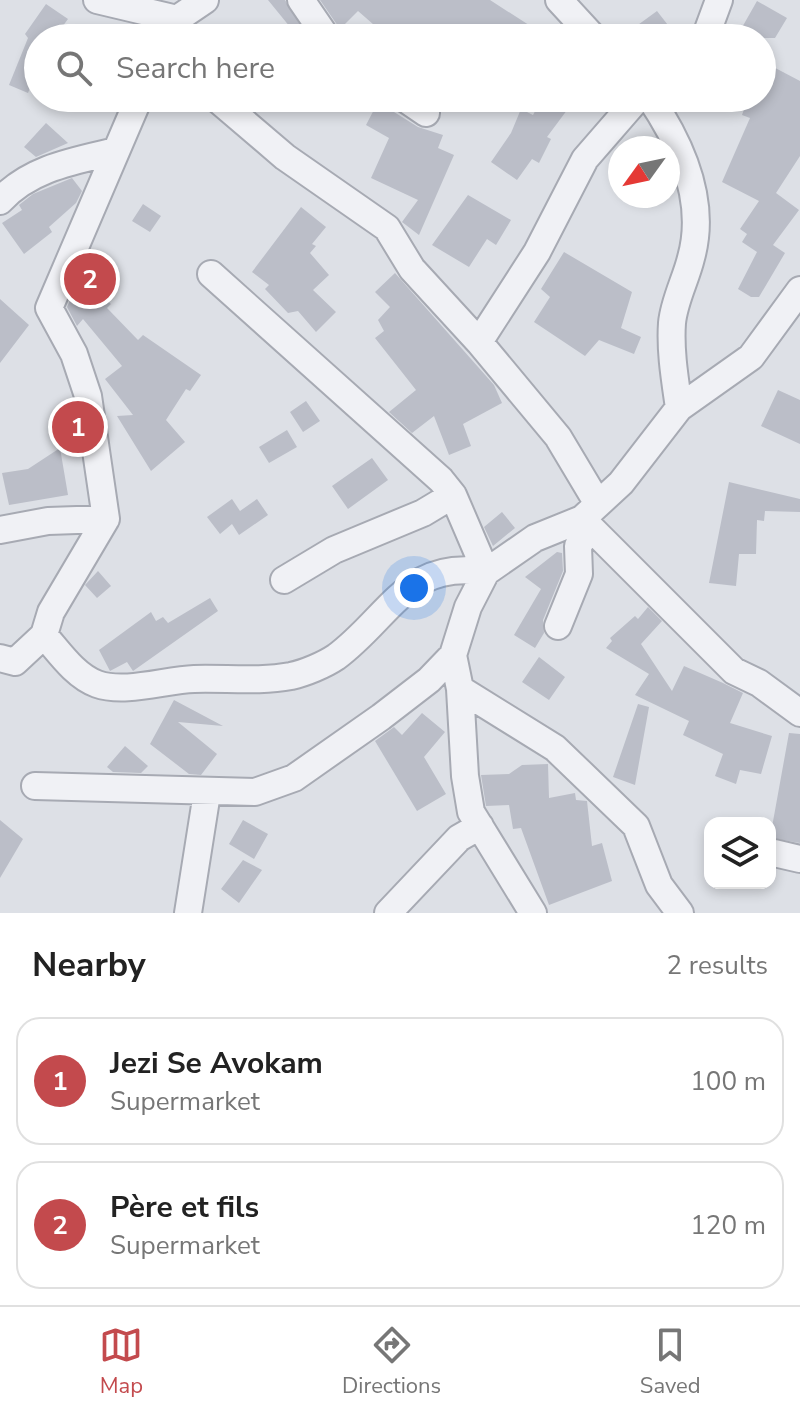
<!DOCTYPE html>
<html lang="en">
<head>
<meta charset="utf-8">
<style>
  body { margin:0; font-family:"Nunito Sans",sans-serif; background:#f6f6f6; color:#222 }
  .controls { position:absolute; right:24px; bottom:24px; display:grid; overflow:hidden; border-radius:16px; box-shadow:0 4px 12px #0003 }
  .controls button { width:72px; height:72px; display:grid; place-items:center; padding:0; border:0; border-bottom:2px solid #e0e0e0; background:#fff; color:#222; font:40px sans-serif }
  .compass { position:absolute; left:608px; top:136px; width:72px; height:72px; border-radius:50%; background:#fff; box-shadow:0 4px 12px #0003; rotate:237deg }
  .you { position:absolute; left:414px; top:588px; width:28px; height:28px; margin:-20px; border:6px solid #fff; border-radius:50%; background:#1a73e8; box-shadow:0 0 0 12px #1a73e833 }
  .badge { display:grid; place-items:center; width:52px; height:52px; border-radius:50%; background:#c34a4d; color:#fff; font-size:26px; font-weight:700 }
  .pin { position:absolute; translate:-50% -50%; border:4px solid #fff; box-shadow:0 2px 8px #0006 }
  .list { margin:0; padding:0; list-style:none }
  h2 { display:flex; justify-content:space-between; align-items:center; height:104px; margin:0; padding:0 32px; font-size:34px }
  h2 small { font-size:26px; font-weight:400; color:#767676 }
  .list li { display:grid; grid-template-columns:52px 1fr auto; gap:24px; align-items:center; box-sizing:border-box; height:128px; margin:0 16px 16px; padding:0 16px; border:2px solid #e0e0e0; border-radius:24px }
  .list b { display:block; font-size:30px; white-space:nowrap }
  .list p { margin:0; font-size:26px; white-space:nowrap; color:#767676 }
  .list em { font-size:26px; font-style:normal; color:#767676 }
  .icon { flex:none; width:44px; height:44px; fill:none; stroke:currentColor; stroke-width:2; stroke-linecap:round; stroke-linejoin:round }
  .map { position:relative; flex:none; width:800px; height:913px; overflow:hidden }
  .search { position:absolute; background:#fff; box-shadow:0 4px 12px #0003; left:24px; right:24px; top:24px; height:88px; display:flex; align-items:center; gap:20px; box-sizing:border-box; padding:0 28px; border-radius:44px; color:#767676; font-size:30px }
  .sheet { height:392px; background:#fff }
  nav { display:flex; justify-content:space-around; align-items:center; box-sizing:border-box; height:112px; border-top:2px solid #e0e0e0; background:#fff; font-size:22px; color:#767676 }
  nav a { display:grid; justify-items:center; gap:4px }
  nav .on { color:#c34a4d }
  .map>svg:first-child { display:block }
  .building { fill:#bbbec8 }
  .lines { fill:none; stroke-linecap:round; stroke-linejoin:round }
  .minor-casing { stroke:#a7aab3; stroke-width:30 }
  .minor { stroke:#f0f1f5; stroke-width:26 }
</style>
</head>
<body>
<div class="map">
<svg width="800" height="913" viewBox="0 0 800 913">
  <rect width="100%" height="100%" fill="#dde0e6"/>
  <path class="building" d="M 268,0 L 285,0 L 308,38 L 299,38 Z
    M 320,0 L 490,0 L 549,38 L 432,38 L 404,24 L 389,38 L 358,11 L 340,29 Z
    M 757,1 L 787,18 L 775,38 L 736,38 Z
    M 46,4 L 68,19 L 54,38 L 38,38 L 38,68 L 28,93 L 9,85 L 28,38 L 25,34 Z
    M 657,11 L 678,38 L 620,38 Z
    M 762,61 L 800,81 L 800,156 L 776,193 L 799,210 L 773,245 L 785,253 L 759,297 L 751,297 L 738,289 L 757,252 L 742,242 L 747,234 L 740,229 L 759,201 L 722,182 L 750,118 L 742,115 L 748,98 L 762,98 Z
    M 542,98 L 576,98 L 547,137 L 551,139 L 539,163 L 532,159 L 517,180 L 491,162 L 511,133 L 521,109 L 533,115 Z
    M 378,102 L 418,127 L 443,135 L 438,148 L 454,155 L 419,235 L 402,222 L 418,200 L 371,178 L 389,138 L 366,125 Z
    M 46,123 L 68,143 L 36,157 L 24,147 Z
    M 72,178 L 82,191 L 76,203 L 49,227 L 52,232 L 24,254 L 2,223 L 22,210 L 19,205 L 33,194 Z
    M 468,195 L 511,220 L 496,245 L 487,239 L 469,267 L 432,245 Z
    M 143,204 L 161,216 L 150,232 L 132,221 Z
    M 301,207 L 326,227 L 312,244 L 316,246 L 310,253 L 329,275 L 313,290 L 336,312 L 316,332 L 298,311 L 288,313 L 265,289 L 269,285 L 252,272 Z
    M 564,252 L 632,292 L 621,328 L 641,337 L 634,354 L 599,340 L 585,356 L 534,322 L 550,297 L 541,289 Z
    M 395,273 L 494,385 L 502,403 L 463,424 L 471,446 L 449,455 L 434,416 L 412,433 L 389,412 L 416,390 L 375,338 L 384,331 L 378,320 L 390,307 L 375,292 Z
    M 76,287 L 84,296 L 91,287 L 111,304 L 107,308 L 138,340 L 143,335 L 201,375 L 190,391 L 186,389 L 166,420 L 185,442 L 151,471 L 117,416 L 133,415 L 105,379 L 122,366 L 83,319 L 77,326 L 67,307 Z
    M 0,299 L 29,325 L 0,363 Z
    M 778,390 L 800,400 L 800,444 L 761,426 Z
    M 306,401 L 320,421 L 303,432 L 290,412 Z
    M 287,430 L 297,447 L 269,463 L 259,447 Z
    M 60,448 L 68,495 L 9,505 L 2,473 L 28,469 Z
    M 372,458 L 388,480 L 348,509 L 332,486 Z
    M 729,482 L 800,499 L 800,512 L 765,511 L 764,521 L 757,520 L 756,554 L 739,554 L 736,586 L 709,583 Z
    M 232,499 L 240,511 L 257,499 L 268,515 L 239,535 L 232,524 L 220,534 L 207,517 Z
    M 502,512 L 515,528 L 493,546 L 484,527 Z
    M 557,552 L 562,553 L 563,571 L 543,620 L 544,633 L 535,648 L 514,635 L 541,589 L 525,577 Z
    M 98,571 L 111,586 L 97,598 L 85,585 Z
    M 210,598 L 218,611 L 133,671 L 127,662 L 110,671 L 99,650 L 151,612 L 156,621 L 163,617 L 168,623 Z
    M 648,607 L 662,621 L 641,644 L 672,691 L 684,666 L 723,683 L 743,693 L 730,723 L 772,736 L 761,774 L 740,770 L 736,784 L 715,776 L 723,754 L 683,735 L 689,721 L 635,695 L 649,674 L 606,648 L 612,641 L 610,638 L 635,616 L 638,619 Z
    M 539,657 L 565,677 L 549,700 L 522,682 Z
    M 174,700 L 223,726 L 178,722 L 217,754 L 201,775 L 189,774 L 150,744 Z
    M 638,704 L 649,707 L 635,785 L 613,777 Z
    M 422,713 L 445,732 L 424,757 L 446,794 L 417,811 L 375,741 L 394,727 L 402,735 Z
    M 789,733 L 800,734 L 800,843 L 770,838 Z
    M 125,746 L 148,766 L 141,773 L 113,772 L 107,767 Z
    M 548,764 L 549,798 L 575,793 L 576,800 L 587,801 L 592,846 L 602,843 L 612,881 L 549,905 L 521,828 L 513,829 L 509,805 L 486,806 L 481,775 L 509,774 L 522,765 Z
    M 0,820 L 23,839 L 0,878 Z
    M 243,820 L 268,834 L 254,859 L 229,844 Z
    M 243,860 L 262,870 L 239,903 L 221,889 Z"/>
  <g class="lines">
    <g class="minor-casing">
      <path id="minor" d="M 97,0 L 177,19
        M 301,0 L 327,38
        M 559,0 L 594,38
        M 167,38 L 177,19 L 205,0
        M 705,38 L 719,0
        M 139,98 L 49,308 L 74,354 L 88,396 L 106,519 L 51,612 L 44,635 C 59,652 75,676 97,684 C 125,694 165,680 194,679 C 227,678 259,682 291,676 C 305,673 324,665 336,657 C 390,617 407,559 486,572
        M 216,98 L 285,157 L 387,228 L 412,269 L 479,342
        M 404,98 L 426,113
        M 650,98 C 682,145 707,201 691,258 C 686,279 674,301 672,323 C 670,351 675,380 679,408
        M 0,201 C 30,168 74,161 116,151
        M 211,274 L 441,480 L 453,495 L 486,572
        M 598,504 L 558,437 L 479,342 L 537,252 L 585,159 L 638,98
        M 582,519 L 734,671 L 759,683 L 800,713
        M 0,530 L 48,521 L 106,519
        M 284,580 L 334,550 L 423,513 L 453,495
        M 558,626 L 579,574 L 578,546 L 590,527
        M 0,658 L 15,662 L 44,635
        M 460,689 L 555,748 L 636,826 L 659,885 L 680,913
        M 35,786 L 255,792 L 294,778 L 381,717 L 429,680 L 453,655
        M 774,853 L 800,859
        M 188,913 L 207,793
        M 388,913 L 459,838 L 480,826
        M 533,913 L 471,812 L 465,776 L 460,689 L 453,655 L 468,607 L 486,572 L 535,538 L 582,519 L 621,483 L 679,408 L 751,357 L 800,290"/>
    </g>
    <use href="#minor" class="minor"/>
  </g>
</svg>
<div class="controls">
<button><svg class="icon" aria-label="layers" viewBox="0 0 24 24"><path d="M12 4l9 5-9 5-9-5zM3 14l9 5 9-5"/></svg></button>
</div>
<svg class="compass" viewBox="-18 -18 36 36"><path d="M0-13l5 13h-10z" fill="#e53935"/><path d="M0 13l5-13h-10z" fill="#767676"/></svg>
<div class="you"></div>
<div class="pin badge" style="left:78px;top:427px">1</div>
<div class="pin badge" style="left:90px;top:279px">2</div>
<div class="search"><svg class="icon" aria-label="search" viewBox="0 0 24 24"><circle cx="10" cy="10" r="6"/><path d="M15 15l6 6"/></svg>Search here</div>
</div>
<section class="sheet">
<h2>Nearby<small>2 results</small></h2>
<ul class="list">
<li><span class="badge">1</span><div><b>Jezi Se Avokam</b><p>Supermarket</p></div><em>100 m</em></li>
<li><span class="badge">2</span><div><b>Père et fils</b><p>Supermarket</p></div><em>120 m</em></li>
</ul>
</section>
<nav>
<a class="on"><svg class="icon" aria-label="map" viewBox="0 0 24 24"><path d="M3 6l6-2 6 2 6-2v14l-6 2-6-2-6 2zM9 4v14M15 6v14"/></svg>Map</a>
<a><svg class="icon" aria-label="directions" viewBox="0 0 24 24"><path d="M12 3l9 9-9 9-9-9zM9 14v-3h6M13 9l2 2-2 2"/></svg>Directions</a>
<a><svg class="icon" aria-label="saved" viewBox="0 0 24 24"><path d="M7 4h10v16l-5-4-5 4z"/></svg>Saved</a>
</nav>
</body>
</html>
